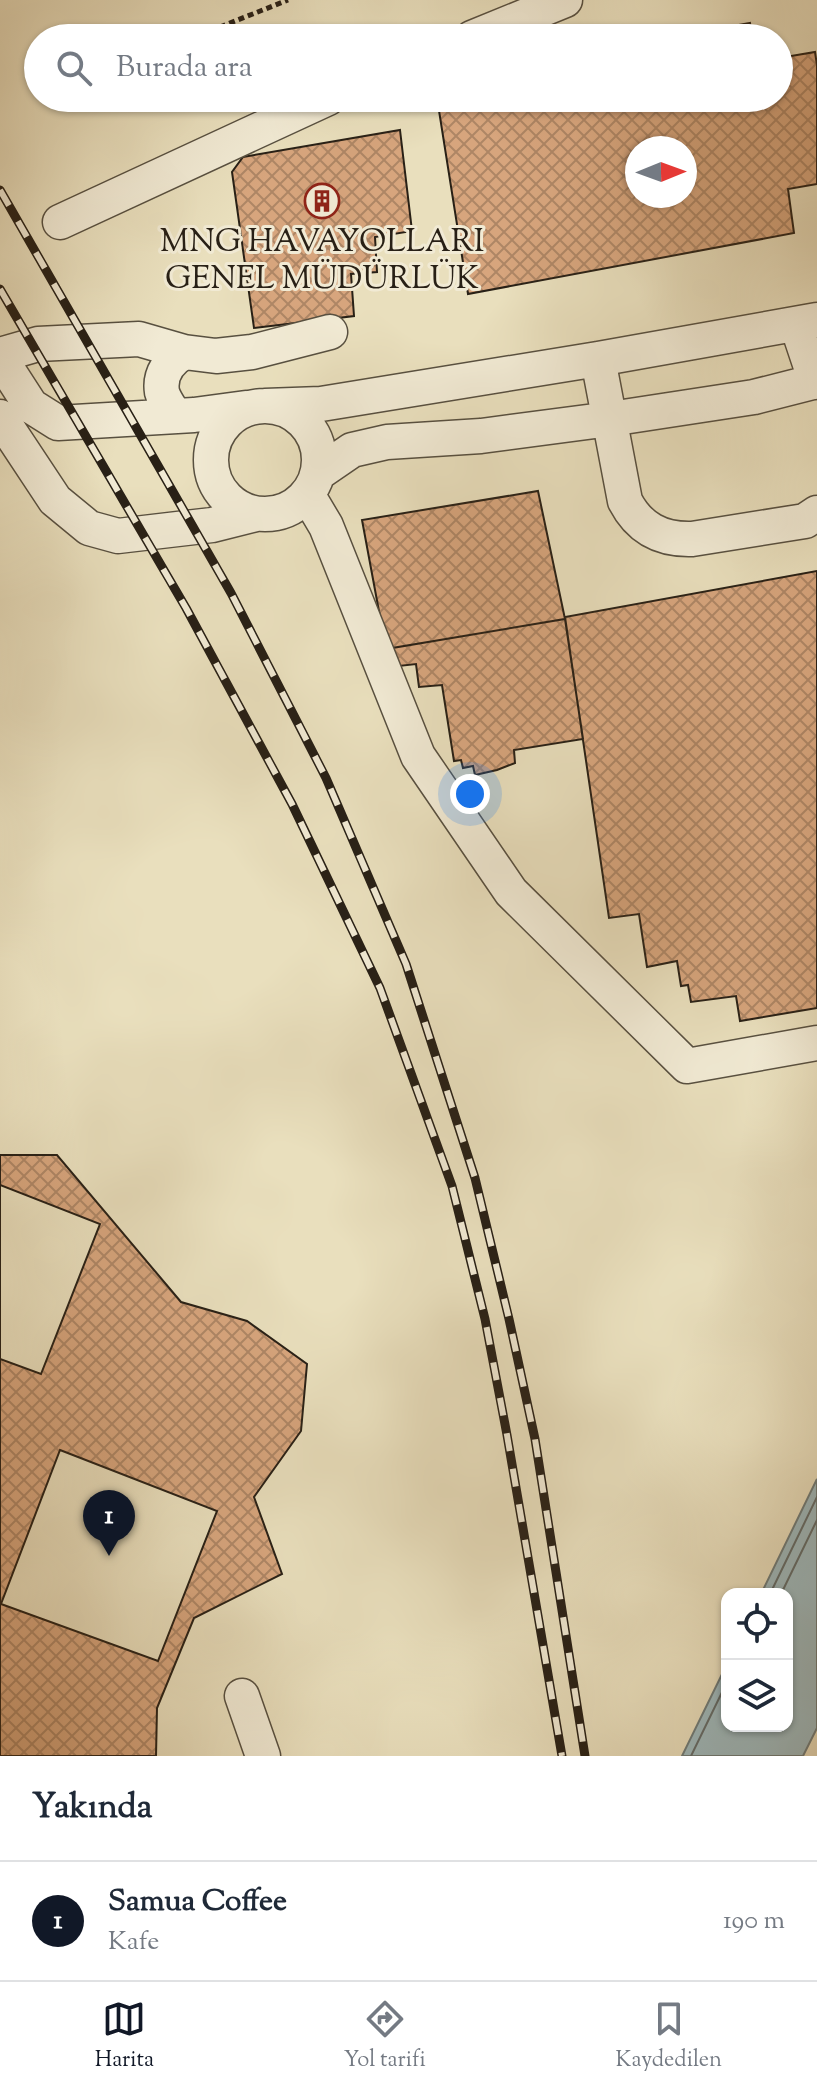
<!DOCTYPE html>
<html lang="tr">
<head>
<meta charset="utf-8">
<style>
  body { margin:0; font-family:"Sorts Mill Goudy",serif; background:#f6f6f7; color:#1f2937 }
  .controls { position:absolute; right:24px; bottom:24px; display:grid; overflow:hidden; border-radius:16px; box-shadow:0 2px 6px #0004 }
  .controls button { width:72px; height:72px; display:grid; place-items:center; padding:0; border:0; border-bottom:2px solid #e0e1e3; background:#fff; color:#1f2937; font:40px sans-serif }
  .compass { position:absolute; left:625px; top:136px; width:72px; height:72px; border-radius:50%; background:#fff; box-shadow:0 2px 6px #0004; rotate:89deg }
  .you { position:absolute; left:470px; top:794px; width:28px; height:28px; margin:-20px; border:6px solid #fff; border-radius:50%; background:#1a73e8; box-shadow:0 0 0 12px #1a73e833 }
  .badge { display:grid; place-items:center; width:52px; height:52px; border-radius:50%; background:#111827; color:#fff; font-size:26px; font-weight:700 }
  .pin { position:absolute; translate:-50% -66px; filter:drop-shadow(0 2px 4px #0008) }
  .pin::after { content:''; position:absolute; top:42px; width:28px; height:24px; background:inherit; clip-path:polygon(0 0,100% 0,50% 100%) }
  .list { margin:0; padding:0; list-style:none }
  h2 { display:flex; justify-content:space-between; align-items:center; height:104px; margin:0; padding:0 32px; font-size:34px }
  h2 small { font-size:26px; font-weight:400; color:#747a83 }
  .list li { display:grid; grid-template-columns:52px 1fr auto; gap:24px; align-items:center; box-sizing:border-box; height:120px; padding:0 32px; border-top:2px solid #e0e1e3 }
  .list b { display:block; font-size:30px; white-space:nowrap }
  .list p { margin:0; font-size:26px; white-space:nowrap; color:#747a83 }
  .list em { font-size:26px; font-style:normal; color:#747a83 }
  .icon { flex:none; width:44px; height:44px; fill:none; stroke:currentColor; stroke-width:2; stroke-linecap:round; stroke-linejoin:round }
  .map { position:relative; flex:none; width:817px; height:1756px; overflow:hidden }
  .search { position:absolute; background:#fff; box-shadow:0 2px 6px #0004; left:24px; right:24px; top:24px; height:88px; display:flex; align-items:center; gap:20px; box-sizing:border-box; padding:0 28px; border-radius:44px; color:#747a83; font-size:30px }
  .sheet { height:224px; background:#fff }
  nav { display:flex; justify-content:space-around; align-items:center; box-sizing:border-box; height:112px; border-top:2px solid #e0e1e3; background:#fff; font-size:22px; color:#747a83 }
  nav a { display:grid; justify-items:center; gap:4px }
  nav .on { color:#111827 }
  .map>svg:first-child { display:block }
  .water { fill:#9eb9bd; stroke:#6f7c7a; stroke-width:2 }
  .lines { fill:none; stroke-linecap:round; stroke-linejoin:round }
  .shore { stroke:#636c6a; stroke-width:2 }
  .building { fill:url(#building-cross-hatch); stroke:#282016; stroke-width:2; fill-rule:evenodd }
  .minor-casing { stroke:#585040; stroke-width:37 }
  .path { stroke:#282016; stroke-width:5; stroke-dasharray:6 4; stroke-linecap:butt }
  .minor { stroke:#f1ead4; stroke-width:34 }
  .rail-casing { stroke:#282016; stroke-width:9 }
  .rail { stroke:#f1ead4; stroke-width:6; stroke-dasharray:18; stroke-linecap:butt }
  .labels { text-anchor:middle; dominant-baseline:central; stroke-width:6; stroke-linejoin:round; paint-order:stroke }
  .poi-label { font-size:32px; fill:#282016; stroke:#f1ead4 }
</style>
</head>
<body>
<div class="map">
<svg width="817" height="1756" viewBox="0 0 817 1756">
  <defs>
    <pattern id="building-cross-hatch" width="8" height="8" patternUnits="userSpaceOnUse" patternTransform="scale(2)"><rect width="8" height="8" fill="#d7a57d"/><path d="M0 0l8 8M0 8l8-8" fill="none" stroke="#ae8665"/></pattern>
  </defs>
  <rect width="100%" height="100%" fill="#e9dfbd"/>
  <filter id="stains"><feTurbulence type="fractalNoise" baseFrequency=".0025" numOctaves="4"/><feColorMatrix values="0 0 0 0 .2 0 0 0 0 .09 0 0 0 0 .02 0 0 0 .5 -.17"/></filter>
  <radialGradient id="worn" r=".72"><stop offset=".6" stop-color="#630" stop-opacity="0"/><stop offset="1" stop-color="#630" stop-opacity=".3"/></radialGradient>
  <path class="water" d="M 817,1479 L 817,1728 L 803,1756 L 682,1756 L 727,1664 L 727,1726 L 787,1726 L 787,1594 L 761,1594 Z"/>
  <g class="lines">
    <path class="shore" d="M 770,1594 L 817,1497
      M 781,1594 L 817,1520
      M 691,1756 L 727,1682"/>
  </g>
  <path class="building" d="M 750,23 L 752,38 L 667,38 Z
    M 815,52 L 817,65 L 817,184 L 788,189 L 794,233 L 468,294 L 437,98 L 779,98 L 779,58 ZM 637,148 L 685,148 L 685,196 L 637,196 Z
    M 400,130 L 412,231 L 375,237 L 377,272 L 351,274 L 354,316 L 254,328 L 232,172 L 243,157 Z
    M 538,491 L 565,619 L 386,649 L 362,520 Z
    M 817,571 L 817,1008 L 740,1021 L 736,996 L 691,1002 L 688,985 L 681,986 L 677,961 L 647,967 L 639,914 L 609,918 L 565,617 Z
    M 565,619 L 583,739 L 514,750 L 515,763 L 497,770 L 475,775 L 473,766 L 463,768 L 461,760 L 454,761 L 442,685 L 419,687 L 416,664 L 390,667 L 386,649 Z
    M 0,1155 L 57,1155 L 181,1302 L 247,1321 L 307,1364 L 301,1431 L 254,1497 L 282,1574 L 194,1618 L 157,1708 L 156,1756 L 0,1756 Z
    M 0,1185 L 100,1224 L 41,1374 L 0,1359 Z
    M 60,1450 L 217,1511 L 158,1661 L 1,1604 Z"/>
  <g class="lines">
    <g class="minor-casing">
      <path id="minor" d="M 472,38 L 565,0
        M 60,222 L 328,98
        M 797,325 L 816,382
        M 184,352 L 216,356 L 252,352 L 330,332
        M 0,355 L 38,344 L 139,339 L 184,352 C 170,360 159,374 162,392 C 164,400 171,409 175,416
        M 0,358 L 31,406 L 58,423 L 194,415 L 246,408
        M 598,359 L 625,501 C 639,528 661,540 692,539 L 805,521 L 817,513
        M 265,406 L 321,404 L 598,359 L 817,320
        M211 460a54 54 0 1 1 108 0a54 54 0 1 1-108 0Z
        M 0,417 L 55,500 L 89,528 L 118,536 L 212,525 L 256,514
        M 317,474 L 352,450 L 387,442 L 481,436 L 610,419 L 754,397 L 817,381
        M 307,494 L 326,526 L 418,756 L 511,892 L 687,1066 L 817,1043
        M 242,1696 L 263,1756"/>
    </g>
    <path class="path" d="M 192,38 L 288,0"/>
    <use href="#minor" class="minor"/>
    <g class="rail-casing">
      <path id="rail" d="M 0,190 L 231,593 L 326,778 L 406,964 L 475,1178 L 509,1319 L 535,1439 L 585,1756
        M 0,289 L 186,608 L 292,804 L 380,988 L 452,1186 L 485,1319 L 507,1435 L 562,1756"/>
    </g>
    <use href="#rail" class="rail"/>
  </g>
  <defs>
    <g id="building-ring" transform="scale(1.8)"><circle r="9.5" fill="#f1ead4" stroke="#8f2418" stroke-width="1.5"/><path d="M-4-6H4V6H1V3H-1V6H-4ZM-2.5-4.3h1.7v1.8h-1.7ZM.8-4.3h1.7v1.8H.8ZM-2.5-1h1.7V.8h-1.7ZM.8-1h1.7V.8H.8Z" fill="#8f2418"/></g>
  </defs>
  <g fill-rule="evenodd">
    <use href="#building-ring" x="322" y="201"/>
  </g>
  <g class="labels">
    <g class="poi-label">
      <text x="322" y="243">MNG HAVAYOLLARI<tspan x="322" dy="37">GENEL MÜDÜRLÜK</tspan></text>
    </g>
  </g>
  <rect width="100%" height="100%" filter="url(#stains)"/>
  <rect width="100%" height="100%" fill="url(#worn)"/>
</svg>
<div class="controls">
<button><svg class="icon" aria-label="locate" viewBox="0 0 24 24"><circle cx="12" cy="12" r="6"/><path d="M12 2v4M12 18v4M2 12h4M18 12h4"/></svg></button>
<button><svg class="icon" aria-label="layers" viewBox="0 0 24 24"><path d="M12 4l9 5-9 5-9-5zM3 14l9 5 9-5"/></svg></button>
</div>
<svg class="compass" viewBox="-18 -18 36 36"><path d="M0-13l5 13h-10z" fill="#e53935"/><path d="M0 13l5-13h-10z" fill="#747a83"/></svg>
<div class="you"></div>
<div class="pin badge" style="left:109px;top:1556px">1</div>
<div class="search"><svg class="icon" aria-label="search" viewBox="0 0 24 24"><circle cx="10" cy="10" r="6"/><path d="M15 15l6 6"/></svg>Burada ara</div>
</div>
<section class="sheet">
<h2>Yakında<small></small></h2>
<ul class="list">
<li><span class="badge">1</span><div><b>Samua Coffee</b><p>Kafe</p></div><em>190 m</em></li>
</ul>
</section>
<nav>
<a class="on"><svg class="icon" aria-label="map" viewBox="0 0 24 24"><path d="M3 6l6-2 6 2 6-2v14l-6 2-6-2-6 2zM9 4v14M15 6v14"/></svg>Harita</a>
<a><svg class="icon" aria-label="directions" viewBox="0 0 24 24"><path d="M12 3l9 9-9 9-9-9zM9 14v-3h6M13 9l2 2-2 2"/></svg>Yol tarifi</a>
<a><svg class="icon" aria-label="saved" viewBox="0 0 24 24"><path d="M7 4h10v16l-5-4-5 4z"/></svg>Kaydedilen</a>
</nav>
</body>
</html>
